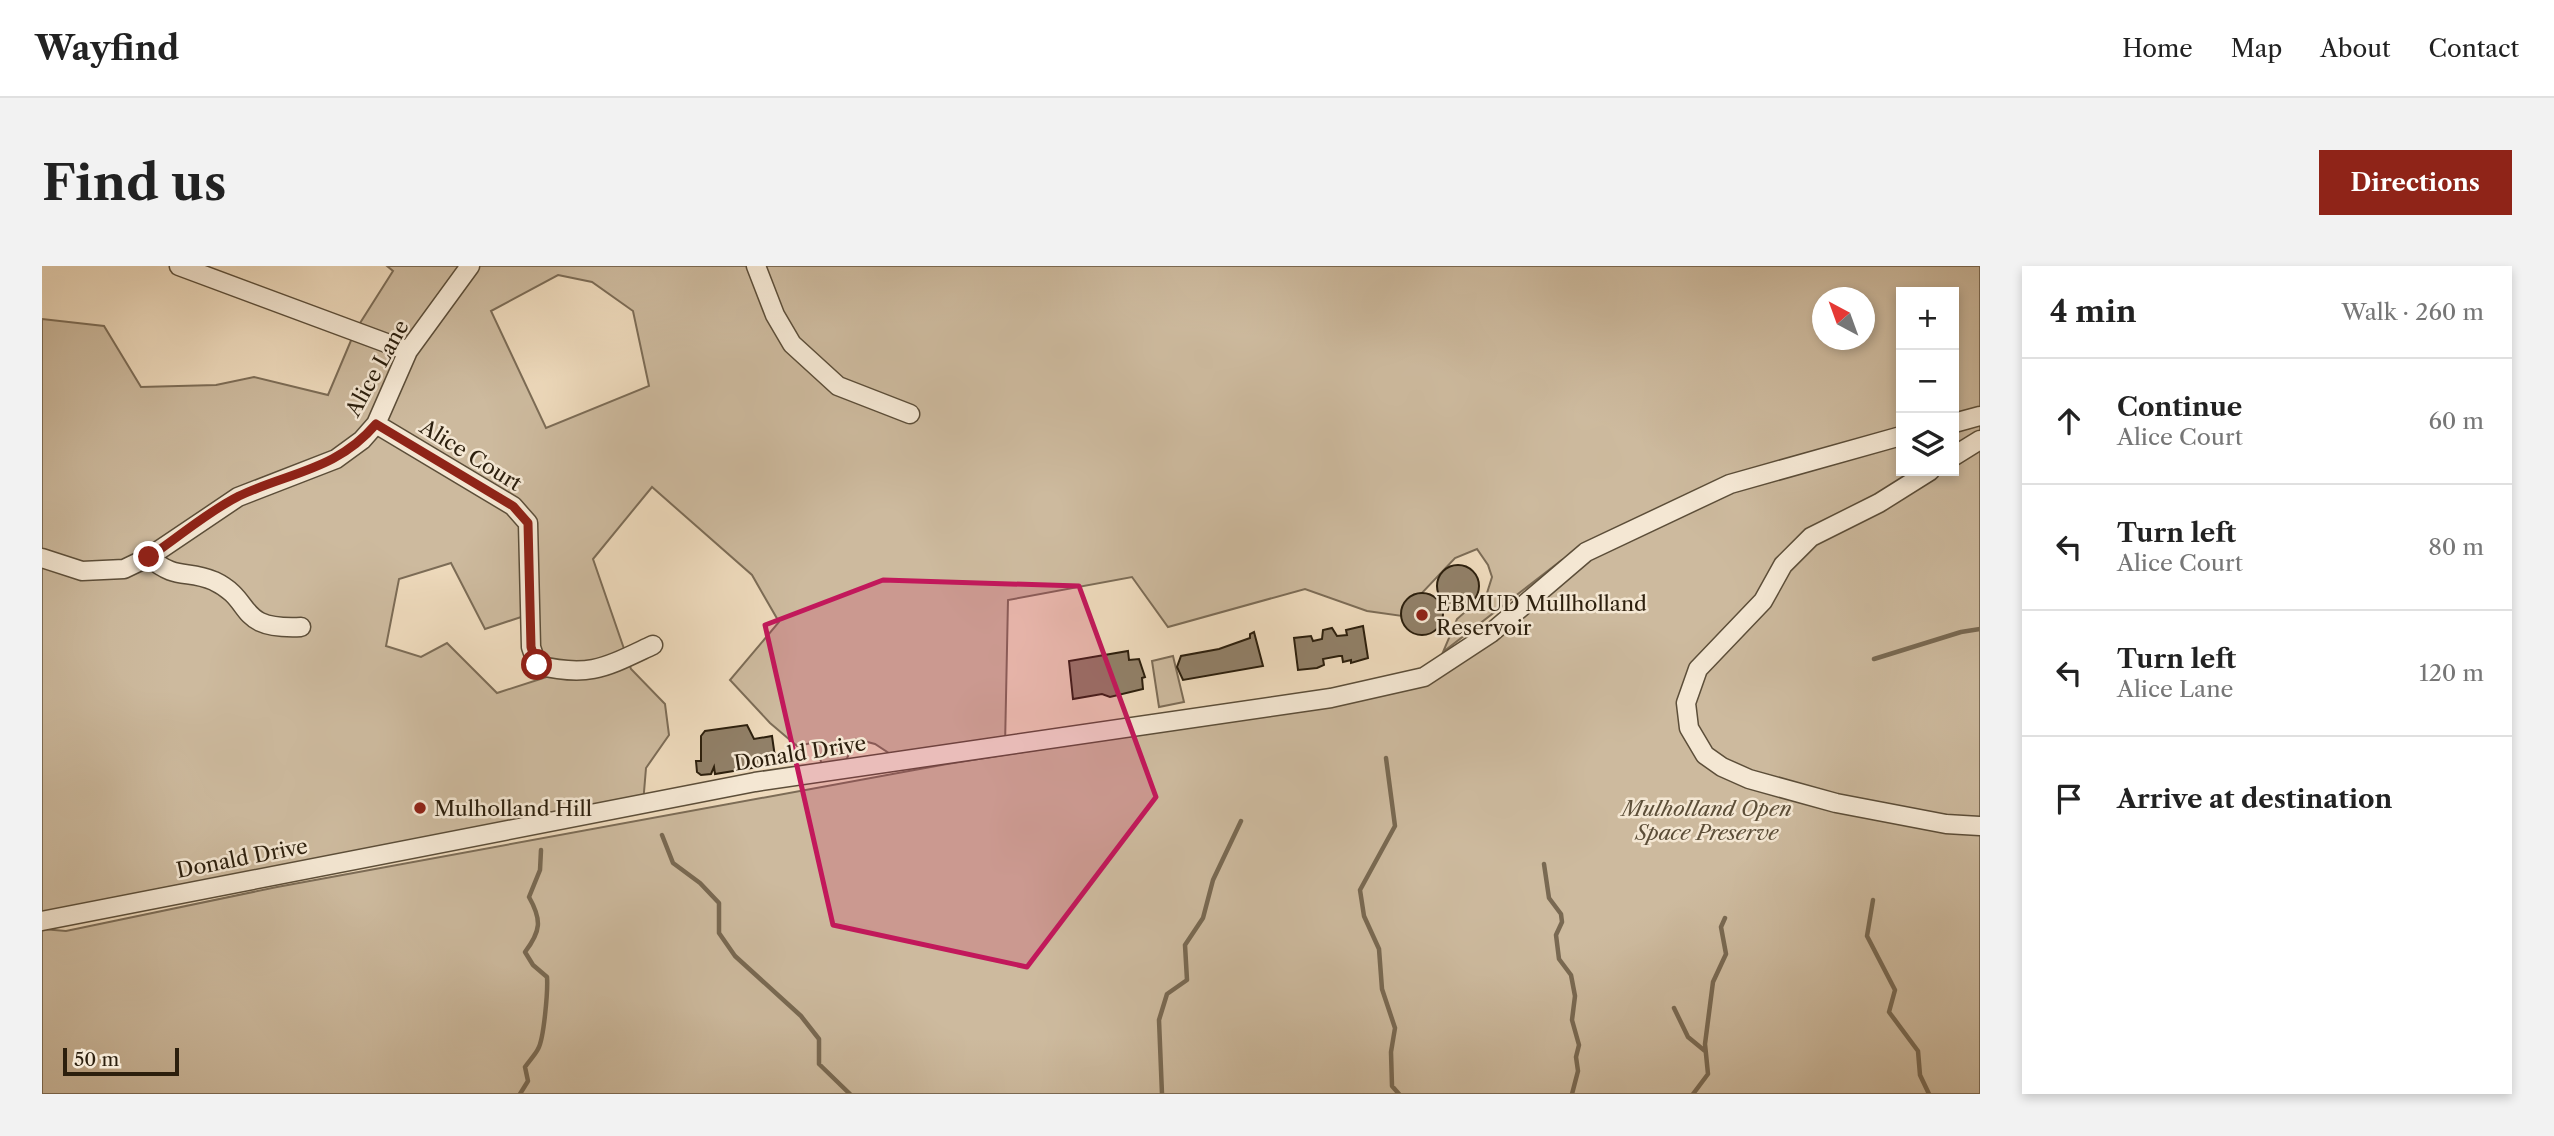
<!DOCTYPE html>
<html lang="en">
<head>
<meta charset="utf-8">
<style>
  body { margin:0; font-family:"Libre Caslon Text",serif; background:#f2f2f2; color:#222 }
  .controls { position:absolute; right:21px; top:21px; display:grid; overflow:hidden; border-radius:0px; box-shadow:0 4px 10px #0003 }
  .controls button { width:63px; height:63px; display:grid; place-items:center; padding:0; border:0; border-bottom:2px solid #e0e0e0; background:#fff; color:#222; font:35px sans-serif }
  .compass { position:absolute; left:1770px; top:21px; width:63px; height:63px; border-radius:50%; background:#fff; box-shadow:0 4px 10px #0003; rotate:319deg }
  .scale { position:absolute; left:21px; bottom:18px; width:116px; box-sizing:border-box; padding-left:7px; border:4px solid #2c1f0d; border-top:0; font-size:19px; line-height:24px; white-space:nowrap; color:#2c1f0d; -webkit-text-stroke:5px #f4e7d3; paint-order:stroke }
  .stop { position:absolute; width:21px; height:21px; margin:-16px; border:5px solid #8f2418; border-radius:50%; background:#fff }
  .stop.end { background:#8f2418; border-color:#fff; box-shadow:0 2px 7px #0008 }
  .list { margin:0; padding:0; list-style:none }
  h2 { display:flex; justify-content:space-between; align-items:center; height:91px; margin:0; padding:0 28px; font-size:30px }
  h2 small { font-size:23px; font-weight:400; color:#767676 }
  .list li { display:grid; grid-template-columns:46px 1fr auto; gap:21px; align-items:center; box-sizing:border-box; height:126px; padding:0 28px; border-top:2px solid #e0e0e0 }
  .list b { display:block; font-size:26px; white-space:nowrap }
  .list p { margin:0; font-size:23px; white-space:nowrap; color:#767676 }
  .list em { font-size:23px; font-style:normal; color:#767676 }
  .icon { flex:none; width:38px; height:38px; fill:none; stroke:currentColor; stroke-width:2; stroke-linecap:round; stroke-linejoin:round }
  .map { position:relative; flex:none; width:1938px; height:828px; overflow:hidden; border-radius:0px }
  header { display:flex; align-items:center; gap:42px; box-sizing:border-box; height:98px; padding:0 35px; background:#fff; border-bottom:2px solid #e0e0e0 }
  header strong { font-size:33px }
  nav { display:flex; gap:38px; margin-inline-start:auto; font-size:24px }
  .intro { display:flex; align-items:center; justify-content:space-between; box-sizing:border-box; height:168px; padding:0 42px }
  h1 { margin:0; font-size:49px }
  .button { padding:18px 32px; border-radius:0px; background:#8f2418; color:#fff; font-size:24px; font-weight:700 }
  main { display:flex; gap:42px; padding:0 42px }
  aside { flex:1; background:#fff; border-radius:0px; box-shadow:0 4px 10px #0003 }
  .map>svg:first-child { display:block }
  .green { fill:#cdba9e; stroke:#7c6c56; stroke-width:2; fill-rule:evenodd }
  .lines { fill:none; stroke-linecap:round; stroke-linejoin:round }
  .stream { stroke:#796952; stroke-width:4.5 }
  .building { fill:#918068; stroke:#2c1f0d; stroke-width:2 }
  .minor-casing { stroke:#5c4e39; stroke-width:21 }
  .minor { stroke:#f4e7d3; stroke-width:18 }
  .route { stroke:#8f2418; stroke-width:9 }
  .marked { fill:#c2185b; fill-opacity:0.2; stroke:#c2185b; stroke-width:5; stroke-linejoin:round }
  .poi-dot { fill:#8f2418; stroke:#f4e7d3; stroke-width:2.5 }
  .labels { text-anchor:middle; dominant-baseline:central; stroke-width:5; stroke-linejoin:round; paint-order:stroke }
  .street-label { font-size:21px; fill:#2c1f0d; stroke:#f4e7d3 }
  .poi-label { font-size:21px; fill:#2c1f0d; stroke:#f4e7d3; text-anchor:start }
  .park-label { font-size:21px; font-style:italic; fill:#5c4e38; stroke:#f4e7d3 }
</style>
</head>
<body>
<header>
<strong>Wayfind</strong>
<nav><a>Home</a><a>Map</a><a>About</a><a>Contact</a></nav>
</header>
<div class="intro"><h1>Find us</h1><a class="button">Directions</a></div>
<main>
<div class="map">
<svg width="1938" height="828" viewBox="0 0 1938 828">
  <rect width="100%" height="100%" fill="#eedabc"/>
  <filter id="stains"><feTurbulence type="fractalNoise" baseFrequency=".00286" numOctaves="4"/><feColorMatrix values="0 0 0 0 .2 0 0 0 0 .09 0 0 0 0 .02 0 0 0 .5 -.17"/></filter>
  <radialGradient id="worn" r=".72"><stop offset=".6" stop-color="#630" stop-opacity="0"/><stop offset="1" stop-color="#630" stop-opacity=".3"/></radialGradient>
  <path class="green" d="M 345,0 L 1938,0 L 1938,828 L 0,828 L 0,663 L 24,665 L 235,621 L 905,498 L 1166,457 L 1382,411 L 1541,287 L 1520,294 L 1401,386 L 1415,353 L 1445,327 L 1450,311 L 1446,299 L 1435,283 L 1413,292 L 1380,327 L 1368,331 L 1360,350 L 1325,345 L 1263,323 L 1126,361 L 1090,311 L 966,334 L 963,480 L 859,495 L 833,478 L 814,473 L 800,503 L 781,506 L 775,476 L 755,480 L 728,457 L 688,414 L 737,356 L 710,309 L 610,221 L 551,293 L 589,403 L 623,438 L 627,469 L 604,502 L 601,538 L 0,655 L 0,53 L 62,60 L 99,121 L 174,119 L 212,111 L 286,129 L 313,65 L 351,5 ZM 516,9 L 550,16 L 591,45 L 607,120 L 504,162 L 449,45 ZM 1859,26 L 1912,26 L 1912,205 L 1859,205 ZM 1780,32 L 1822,32 L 1822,74 L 1780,74 ZM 409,297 L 443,363 L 488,348 L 495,399 L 520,406 L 455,427 L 405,377 L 379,391 L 344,380 L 357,313 Z
    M 1131,390 L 1142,436 L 1117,441 L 1110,395 Z"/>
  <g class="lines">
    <path class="stream" d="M 1832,393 L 1919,366 L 1938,363
      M 1344,492 L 1353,560 L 1318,624 L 1322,650 L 1337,683 L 1340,723 L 1353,762 L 1349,786 L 1350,820 L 1357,828
      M 620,569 L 631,597 L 658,617 L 677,637 L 677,667 L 693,690 L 759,750 L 777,773 L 777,798 L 808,828
      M 1502,598 L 1507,632 L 1519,648 L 1520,656 L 1514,669 L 1517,693 L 1529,709 L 1533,730 L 1530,754 L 1537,779 L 1534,791 L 1536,805 L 1530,828
      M 1831,634 L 1825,670 L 1853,724 L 1847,746 L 1876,785 L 1878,809 L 1887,828
      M 1632,742 L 1646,771 L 1663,785
      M 478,828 L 486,815 L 483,801 C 487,795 493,789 496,783 C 502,773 506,724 505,711 L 491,699 L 483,686 C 499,665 500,654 487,631 L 498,604 L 499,584
      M 1120,828 L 1117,754 L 1125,728 L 1145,714 L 1143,679 L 1161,652 L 1171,614 L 1199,555
      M 1651,828 L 1666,808 L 1663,778 L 1671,716 L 1684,688 L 1679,661 L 1683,652"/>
  </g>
  <path class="building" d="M1395 320a21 21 0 1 1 42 0a21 21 0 1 1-42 0Z
    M1359 348a21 21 0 1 1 42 0a21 21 0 1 1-42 0Z
    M 1321,360 L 1326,392 L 1309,397 L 1309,394 L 1301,396 L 1300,390 L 1297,390 L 1281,393 L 1282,399 L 1275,402 L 1256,404 L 1252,372 L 1269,370 L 1271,375 L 1280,373 L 1281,364 L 1290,362 L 1295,370 L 1305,369 L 1304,364 Z
    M 1212,366 L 1221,400 L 1141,414 L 1135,401 L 1139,390 L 1177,383 L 1208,372 L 1208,368 Z
    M 1086,385 L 1087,394 L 1097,393 L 1103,411 L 1100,412 L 1101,423 L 1068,431 L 1060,428 L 1031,433 L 1027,395 Z
    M 705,459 L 712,473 L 730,470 L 734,498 L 673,508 L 672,501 L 669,508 L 659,509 L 655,506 L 654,495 L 659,495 L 659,470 L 663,465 Z"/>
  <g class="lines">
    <g class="minor-casing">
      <path id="minor" d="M 137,0 L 366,85
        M 714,0 L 733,49 L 750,78 L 796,120 L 868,148
        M 1912,157 L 1938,150
        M 334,158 L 471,240 L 486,257 L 489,381 L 495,399 C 548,412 564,401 611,379
        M 1912,190 L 1938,174
        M 1888,205 L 1837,237 L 1769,271 L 1741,299 L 1721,335 L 1656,403 L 1644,437 L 1647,462 L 1663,489 L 1680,501 L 1707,513 L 1794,537 L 1904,558 L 1938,560
        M 107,291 C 134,315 145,303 172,315 C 214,335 192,364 259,361
        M 0,292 L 40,305 L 82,303 L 107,291 L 196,231 L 294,193 L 320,174 L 334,158 L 366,85 L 428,0
        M 0,655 L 713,516 L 1289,432 L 1382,411 L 1449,367 L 1544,286 L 1688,218 L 1859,170"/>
    </g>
    <use href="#minor" class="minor"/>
  </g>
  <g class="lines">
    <path class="route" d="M 107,291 C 137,271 165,246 197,230 C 248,206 295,204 334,158 L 471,240 L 486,257 L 489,381 L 495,399"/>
  </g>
  <path class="marked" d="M 841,314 L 1037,320 L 1114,531 L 985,701 L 791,659 L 723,359 Z"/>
  <g class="poi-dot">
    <circle cx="1380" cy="349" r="7"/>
    <circle cx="378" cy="542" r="7"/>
  </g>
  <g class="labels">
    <g class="street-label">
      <text transform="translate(335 102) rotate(-61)">Alice Lane</text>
      <text transform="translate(429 189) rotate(32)">Alice Court</text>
      <text transform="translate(758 487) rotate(-9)">Donald Drive</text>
      <text transform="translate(200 592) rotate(-11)">Donald Drive</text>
    </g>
    <g class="poi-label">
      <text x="1394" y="337">EBMUD Mullholland<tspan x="1394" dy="24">Reservoir</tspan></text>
      <text x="392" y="542">Mulholland Hill</text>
    </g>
    <g class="park-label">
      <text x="1665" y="542">Mulholland Open<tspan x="1665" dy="24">Space Preserve</tspan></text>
    </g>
  </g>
  <rect width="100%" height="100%" filter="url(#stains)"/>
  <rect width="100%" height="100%" fill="url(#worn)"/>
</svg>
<div class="controls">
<button>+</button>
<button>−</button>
<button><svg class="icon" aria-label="layers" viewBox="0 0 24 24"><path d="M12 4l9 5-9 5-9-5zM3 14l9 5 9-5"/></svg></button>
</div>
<svg class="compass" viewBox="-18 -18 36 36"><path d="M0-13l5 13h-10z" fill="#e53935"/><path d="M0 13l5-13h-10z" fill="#767676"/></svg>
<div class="scale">50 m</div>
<div class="stop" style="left:495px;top:399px"></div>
<div class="stop end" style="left:107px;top:291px"></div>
</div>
<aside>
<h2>4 min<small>Walk · 260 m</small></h2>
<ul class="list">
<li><svg class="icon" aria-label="ahead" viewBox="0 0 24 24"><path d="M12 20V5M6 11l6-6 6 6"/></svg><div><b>Continue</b><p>Alice Court</p></div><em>60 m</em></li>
<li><svg class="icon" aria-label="left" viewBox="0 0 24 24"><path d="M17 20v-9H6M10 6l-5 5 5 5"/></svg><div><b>Turn left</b><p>Alice Court</p></div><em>80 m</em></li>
<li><svg class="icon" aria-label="left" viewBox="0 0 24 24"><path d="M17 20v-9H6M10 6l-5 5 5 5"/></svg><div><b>Turn left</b><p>Alice Lane</p></div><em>120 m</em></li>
<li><svg class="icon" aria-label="arrive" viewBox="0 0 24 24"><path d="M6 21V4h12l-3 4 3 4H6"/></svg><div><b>Arrive at destination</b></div></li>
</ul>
</aside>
</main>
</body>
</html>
